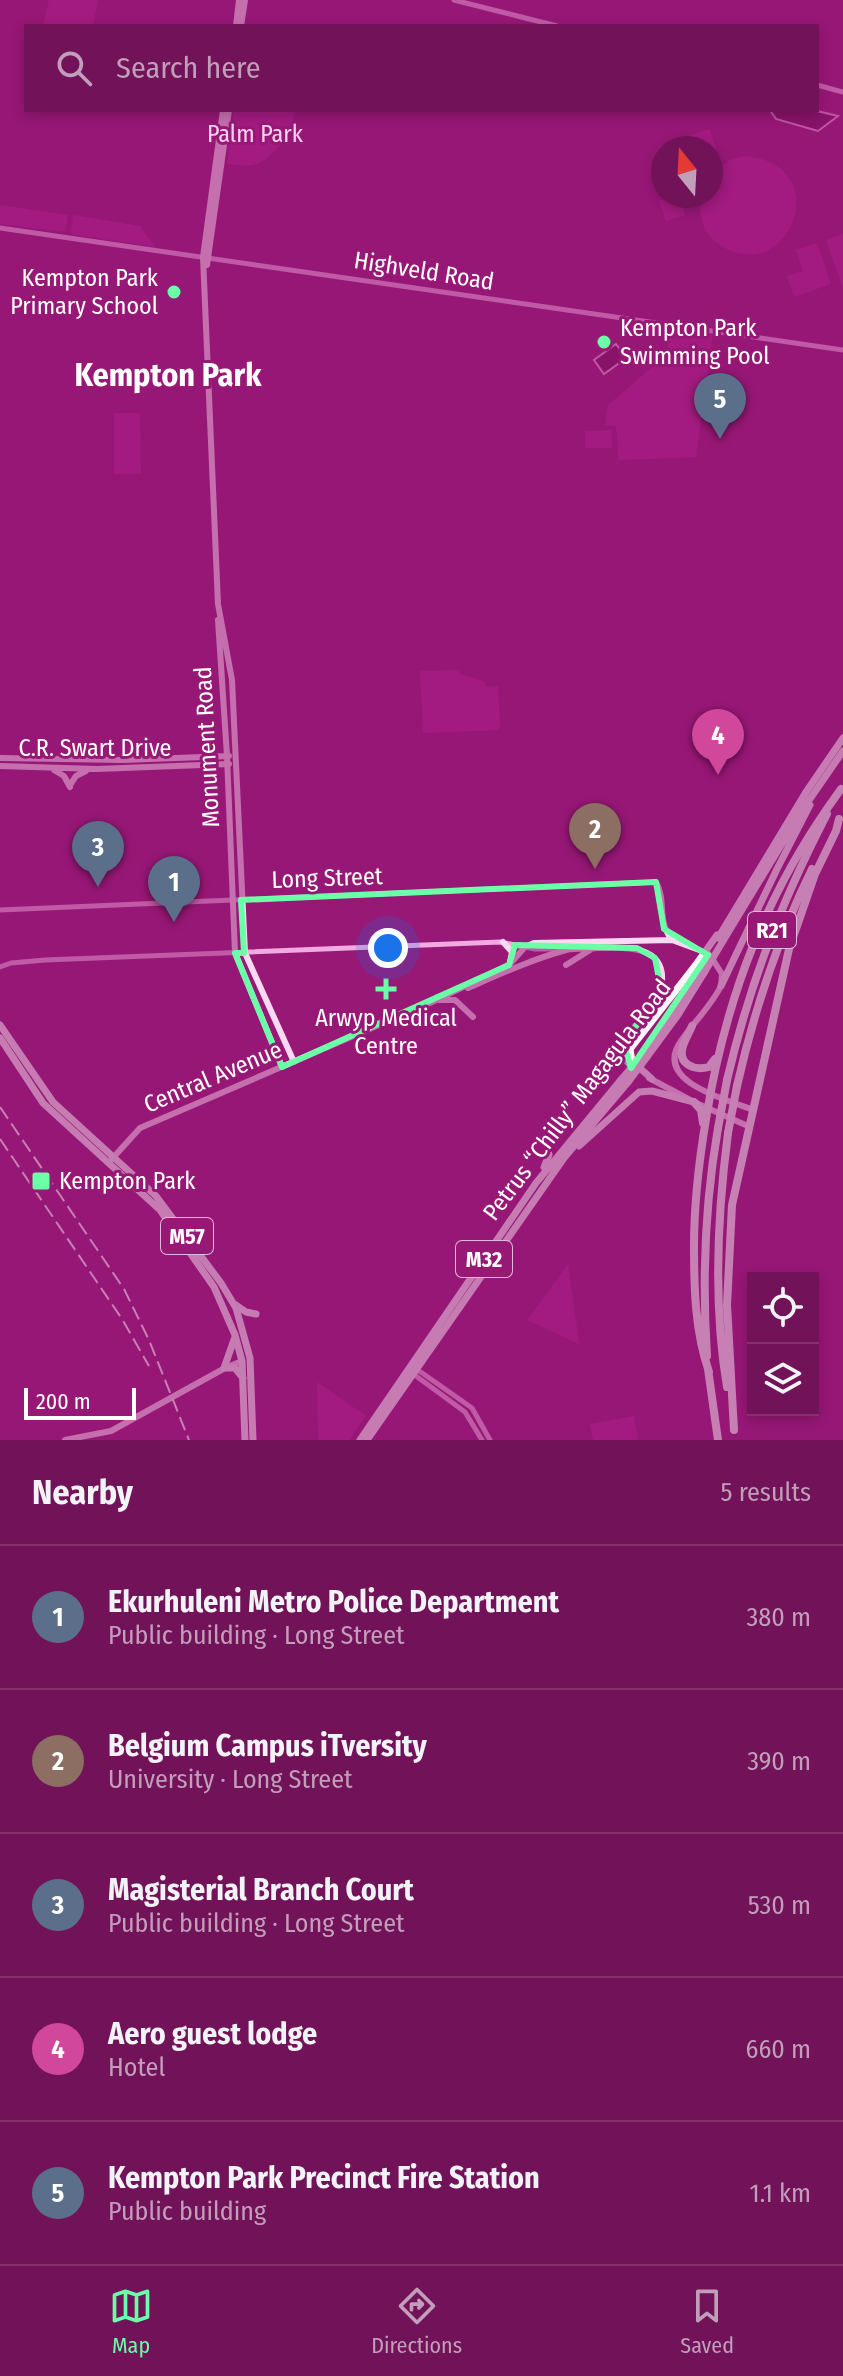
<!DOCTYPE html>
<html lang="en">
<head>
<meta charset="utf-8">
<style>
  body { margin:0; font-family:"Fira Sans Condensed",sans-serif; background:#771b5e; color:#f1f3f6 }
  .controls { position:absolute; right:24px; bottom:24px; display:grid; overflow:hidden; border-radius:0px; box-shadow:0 4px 12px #0003 }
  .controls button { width:72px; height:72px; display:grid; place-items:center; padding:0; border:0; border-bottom:2px solid #84326e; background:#721258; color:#f1f3f6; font:40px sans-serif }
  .compass { position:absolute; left:651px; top:136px; width:72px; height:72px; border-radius:50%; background:#721258; box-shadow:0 4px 12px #0003; rotate:342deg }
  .scale { position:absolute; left:24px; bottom:20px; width:112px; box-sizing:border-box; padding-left:8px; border:4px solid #fff; border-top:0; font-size:22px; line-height:28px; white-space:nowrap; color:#fff; -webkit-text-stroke:6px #981876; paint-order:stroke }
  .you { position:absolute; left:388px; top:948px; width:28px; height:28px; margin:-20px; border:6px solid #fff; border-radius:50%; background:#1a73e8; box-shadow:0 0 0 12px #1a73e833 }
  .badge { display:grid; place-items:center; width:52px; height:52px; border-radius:50%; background:#6bffa8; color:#fff; font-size:26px; font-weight:700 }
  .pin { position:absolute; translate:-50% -66px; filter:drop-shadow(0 2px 4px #0008) }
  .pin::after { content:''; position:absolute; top:42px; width:28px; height:24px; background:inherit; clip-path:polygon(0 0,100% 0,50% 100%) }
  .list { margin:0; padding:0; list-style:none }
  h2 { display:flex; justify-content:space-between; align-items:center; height:104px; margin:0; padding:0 32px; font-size:34px }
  h2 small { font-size:26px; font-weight:400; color:#c19eba }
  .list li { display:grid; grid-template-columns:52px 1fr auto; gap:24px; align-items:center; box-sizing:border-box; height:144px; padding:0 32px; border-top:2px solid #84326e }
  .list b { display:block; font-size:30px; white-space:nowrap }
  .list p { margin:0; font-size:26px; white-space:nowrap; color:#c19eba }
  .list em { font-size:26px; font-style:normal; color:#c19eba }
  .icon { flex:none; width:44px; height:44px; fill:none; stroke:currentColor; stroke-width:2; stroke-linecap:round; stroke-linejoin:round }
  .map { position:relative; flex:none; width:843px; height:1440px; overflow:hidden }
  .search { position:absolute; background:#721258; box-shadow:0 4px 12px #0003; left:24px; right:24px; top:24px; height:88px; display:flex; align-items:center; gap:20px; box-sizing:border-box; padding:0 28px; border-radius:0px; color:#c19eba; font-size:30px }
  .sheet { height:824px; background:#721258 }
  nav { display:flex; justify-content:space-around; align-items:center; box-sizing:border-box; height:112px; border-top:2px solid #84326e; background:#721258; font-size:22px; color:#c19eba }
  nav a { display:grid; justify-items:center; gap:4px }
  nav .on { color:#6bffa8 }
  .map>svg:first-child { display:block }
  .green { fill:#b1208d }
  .water { fill:#750f59; stroke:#f49ee0; stroke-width:2 }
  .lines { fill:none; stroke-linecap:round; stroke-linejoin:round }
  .tertiary { stroke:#f1abe0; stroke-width:5 }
  .secondary { stroke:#fcd9f3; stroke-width:6 }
  .primary { stroke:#fff5fc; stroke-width:7 }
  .motorway { stroke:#fff; stroke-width:8 }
  .rail { stroke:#fff; stroke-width:2; stroke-dasharray:14 6; stroke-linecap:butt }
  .primary-bridge { stroke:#fff5fc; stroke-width:7 }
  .motorway-bridge { stroke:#fff; stroke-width:8 }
  .marked { fill:none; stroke:#6bffa8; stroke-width:6; stroke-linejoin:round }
  .poi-dot { fill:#6bffa8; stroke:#981876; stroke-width:3 }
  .labels { text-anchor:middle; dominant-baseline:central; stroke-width:6; stroke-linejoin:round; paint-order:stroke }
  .shield { fill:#981876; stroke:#e0bad6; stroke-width:2 }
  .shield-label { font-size:22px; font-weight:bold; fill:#fff }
  .park-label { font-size:24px; fill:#fcd2f2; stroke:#981876 }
  .street-label { font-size:24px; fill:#fff; stroke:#981876 }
  .poi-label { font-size:24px; fill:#fff; stroke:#981876; text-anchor:start }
  .district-label { font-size:32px; font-weight:bold; fill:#fff; stroke:#981876 }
</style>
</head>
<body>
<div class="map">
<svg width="843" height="1440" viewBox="0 0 843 1440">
  <rect width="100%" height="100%" fill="#981876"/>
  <path class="green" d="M 49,0 L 98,0 L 93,26 L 43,26 Z
    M 234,110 L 294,110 C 294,131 274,159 253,165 C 246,167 234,164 227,164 Z
    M 710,129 L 716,149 L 695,148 L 690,135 Z
    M 745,156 C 839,165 788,289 720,245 C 703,234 699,215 700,196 L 711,196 L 711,174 L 730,160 Z
    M 672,196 L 679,196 L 685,215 L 666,221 L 659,201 Z
    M 0,205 L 68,215 L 65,232 L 0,224 Z
    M 73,215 L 140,226 L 155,247 L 71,234 Z
    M 843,234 L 843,287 L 826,240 Z
    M 817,243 L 831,284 L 794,297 L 787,276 L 803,271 L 796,250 Z
    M 670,329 L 713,334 L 696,457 L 619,460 L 616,426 L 605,425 L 608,405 L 667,354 Z
    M 114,413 L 140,413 L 141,474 L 114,474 Z
    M 611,430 L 612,448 L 585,448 L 585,431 Z
    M 459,670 L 459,674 L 484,681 L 487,687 L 498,686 L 500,726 L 498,730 L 423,733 L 420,671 Z
    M 568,1264 L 579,1344 L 527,1320 Z
    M 317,1382 L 366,1416 L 349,1440 L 318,1440 Z
    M 634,1416 L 638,1440 L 593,1440 L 590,1424 Z"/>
  <path class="water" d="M 770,110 L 813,110 L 838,116 L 818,131 L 776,119 Z
    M 616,344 L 626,358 L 604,374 L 594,360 Z"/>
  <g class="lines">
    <path class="tertiary" d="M 454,0 L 557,26
      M 817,85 L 843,92
      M 0,228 L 843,350
      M 0,910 L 656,882
      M 0,967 L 11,963 L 45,960 L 500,942 L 535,949 L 561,949
      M 415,1368 L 472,1408 L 490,1440
      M 412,1373 L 465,1412 L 482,1440"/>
    <path class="secondary" d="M 236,26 L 239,0
      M 241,26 L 245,0
      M 223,110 L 203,257 L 218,604 L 232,680 L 245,953 L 294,1062
      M 207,265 L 229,110
      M 218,620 L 227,756 L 235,953 L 282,1067
      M 0,758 L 123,760 L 229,756
      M 0,766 L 97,769 L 229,764
      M 54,770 L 64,776 L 70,787
      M 70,785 L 76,776 L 86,771
      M 656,882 C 667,902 656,919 672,940
      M 503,942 L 512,952 L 510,962
      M 566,965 L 590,950
      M 468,988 C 500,974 533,959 566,950 C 576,948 587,949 597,948 C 623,947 665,944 662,982 C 660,1011 623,1025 622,1056 L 632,1068
      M 439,1000 L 455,1000 L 473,1017
      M 649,1078 L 694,1102 L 750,1127
      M 111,1160 L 140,1128 L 432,1002 L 509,965 L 525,947 L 534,943 L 672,940 L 702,951 L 713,960 L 722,974 L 721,986 C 711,1006 694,1022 681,1041 C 652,1082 728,1100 754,1110
      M 65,1440 L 111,1431 L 225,1368 L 242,1361"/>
    <path class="primary" d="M 718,938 L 806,792 L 843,738
      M 723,941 L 803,809 L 843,751
      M 721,986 L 777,869 L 810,805
      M 0,1025 L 53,1102 L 156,1196 L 221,1283 L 236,1308 L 250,1358 L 253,1440
      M 0,1038 L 43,1103 L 160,1210 L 214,1287 L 235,1335 L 242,1361 L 245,1440
      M 643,1054 L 676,1009 L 699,970
      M 647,1057 L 678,1015 L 704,973
      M 652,1079 L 632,1061 L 630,1049 L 695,966
      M 579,1146 L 639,1092 L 652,1091 L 694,1102
      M 544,1167 L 549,1155 L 546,1141
      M 236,1305 L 246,1312 L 256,1314
      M 224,1368 L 235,1337
      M 225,1368 L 235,1368 L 243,1378
      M 360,1440 L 536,1183 L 620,1081
      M 367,1440 L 564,1158 L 629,1081"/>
    <path class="motorway" d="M 692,1026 C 689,1033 685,1039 683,1046 C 677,1064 694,1071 709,1067 L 715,1059
      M 727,1080 C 750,982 781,903 827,814
      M 737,1086 C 754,1011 778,938 812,869
      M 694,1102 L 701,1110 L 703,1123
      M 707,1356 C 702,1280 705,1203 718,1128
      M 708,1369 L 718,1440
      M 709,1372 C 695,1331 694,1289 694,1246 C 694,1202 699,1161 706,1119 C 726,995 767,890 841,789
      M 727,1387 C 713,1304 717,1217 728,1133
      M 734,1430 L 727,1305 L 732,1205 L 789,949 L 815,874 L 836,831 L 839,819"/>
    <path class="rail" d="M 0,1107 L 124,1289 L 149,1340 L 189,1440
      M 0,1139 L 122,1319 L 149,1366"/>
    <path class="primary-bridge" d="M 695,966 L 717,935
      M 699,970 L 708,954
      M 704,973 L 723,941
      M 620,1081 L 643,1054
      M 629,1081 L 647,1057"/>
    <path class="motorway-bridge" d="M 718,1128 L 727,1080
      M 728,1133 L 737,1086"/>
  </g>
  <path d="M0 0H843V1440H0ZM 656,882 L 664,929 L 708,955 L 631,1068 L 624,1044 L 661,989 L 655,958 L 637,948 L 515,945 L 509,965 L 282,1067 L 235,953 L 244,953 L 241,900 Z" fill="#981876" fill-opacity=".55" fill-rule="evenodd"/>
  <path class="marked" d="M 656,882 L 664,929 L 708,955 L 631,1068 L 624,1044 L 661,989 L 655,958 L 637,948 L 515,945 L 509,965 L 282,1067 L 235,953 L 244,953 L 241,900 Z"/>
  <g class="poi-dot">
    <circle cx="174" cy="292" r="8"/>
    <circle cx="604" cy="342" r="8"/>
    <path d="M382 977h8v8h8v8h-8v8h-8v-8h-8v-8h8z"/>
    <rect x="31" y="1171" width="20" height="20" rx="4"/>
  </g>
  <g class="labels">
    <g class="shield">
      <rect x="748" y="912" width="48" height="36" rx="6"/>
      <rect x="161" y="1218" width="52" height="36" rx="6"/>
      <rect x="456" y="1241" width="56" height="36" rx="6"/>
    </g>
    <g class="shield-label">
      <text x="772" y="930">R21</text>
      <text x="187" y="1236">M57</text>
      <text x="484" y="1259">M32</text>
    </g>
    <g class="park-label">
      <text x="255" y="134">Palm Park</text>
    </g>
    <g class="street-label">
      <text transform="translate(424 271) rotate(9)">Highveld Road</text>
      <text transform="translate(207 747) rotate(-93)">Monument Road</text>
      <text x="95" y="748">C.R. Swart Drive</text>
      <text transform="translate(327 878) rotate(-2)">Long Street</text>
      <text transform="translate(213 1077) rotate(-23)">Central Avenue</text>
      <text transform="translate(577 1100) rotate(-53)">Petrus “Chilly” Magagula Road</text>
    </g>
    <g class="poi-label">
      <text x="158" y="278" text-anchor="end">Kempton Park<tspan x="158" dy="28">Primary School</tspan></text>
      <text x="620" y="328">Kempton Park<tspan x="620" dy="28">Swimming Pool</tspan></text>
      <text x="386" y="1018" text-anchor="middle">Arwyp Medical<tspan x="386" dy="28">Centre</tspan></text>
      <text x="59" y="1181">Kempton Park</text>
    </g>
    <g class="district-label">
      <text x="168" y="375">Kempton Park</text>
    </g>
  </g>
</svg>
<div class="controls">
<button><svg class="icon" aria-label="locate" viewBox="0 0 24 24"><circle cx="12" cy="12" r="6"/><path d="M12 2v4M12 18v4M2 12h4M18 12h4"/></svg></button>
<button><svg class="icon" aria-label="layers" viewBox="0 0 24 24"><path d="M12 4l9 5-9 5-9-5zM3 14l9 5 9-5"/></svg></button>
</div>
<svg class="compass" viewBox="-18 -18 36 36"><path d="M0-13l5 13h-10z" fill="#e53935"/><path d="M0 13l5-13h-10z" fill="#c19eba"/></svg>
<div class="scale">200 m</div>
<div class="you"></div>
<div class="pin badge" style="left:174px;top:922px;background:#5c6f8a">1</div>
<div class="pin badge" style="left:595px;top:869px;background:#8d6e63">2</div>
<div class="pin badge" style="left:98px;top:887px;background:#5c6f8a">3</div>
<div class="pin badge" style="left:718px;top:775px;background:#d1479c">4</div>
<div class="pin badge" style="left:720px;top:439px;background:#5c6f8a">5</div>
<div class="search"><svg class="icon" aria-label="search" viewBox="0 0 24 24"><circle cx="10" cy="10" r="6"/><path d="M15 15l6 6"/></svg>Search here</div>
</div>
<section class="sheet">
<h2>Nearby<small>5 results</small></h2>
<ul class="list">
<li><span class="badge" style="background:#5c6f8a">1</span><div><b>Ekurhuleni Metro Police Department</b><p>Public building · Long Street</p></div><em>380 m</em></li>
<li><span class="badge" style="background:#8d6e63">2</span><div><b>Belgium Campus iTversity</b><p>University · Long Street</p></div><em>390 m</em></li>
<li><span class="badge" style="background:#5c6f8a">3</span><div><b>Magisterial Branch Court</b><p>Public building · Long Street</p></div><em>530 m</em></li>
<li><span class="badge" style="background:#d1479c">4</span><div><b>Aero guest lodge</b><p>Hotel</p></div><em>660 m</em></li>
<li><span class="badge" style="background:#5c6f8a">5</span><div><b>Kempton Park Precinct Fire Station</b><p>Public building</p></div><em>1.1 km</em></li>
</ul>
</section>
<nav>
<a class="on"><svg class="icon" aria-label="map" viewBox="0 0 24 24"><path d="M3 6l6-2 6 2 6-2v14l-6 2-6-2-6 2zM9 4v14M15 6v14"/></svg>Map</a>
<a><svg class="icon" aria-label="directions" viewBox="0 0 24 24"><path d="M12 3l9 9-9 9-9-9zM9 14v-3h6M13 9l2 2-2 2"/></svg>Directions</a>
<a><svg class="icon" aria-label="saved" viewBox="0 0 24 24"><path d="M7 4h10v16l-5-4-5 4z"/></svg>Saved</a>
</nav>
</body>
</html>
